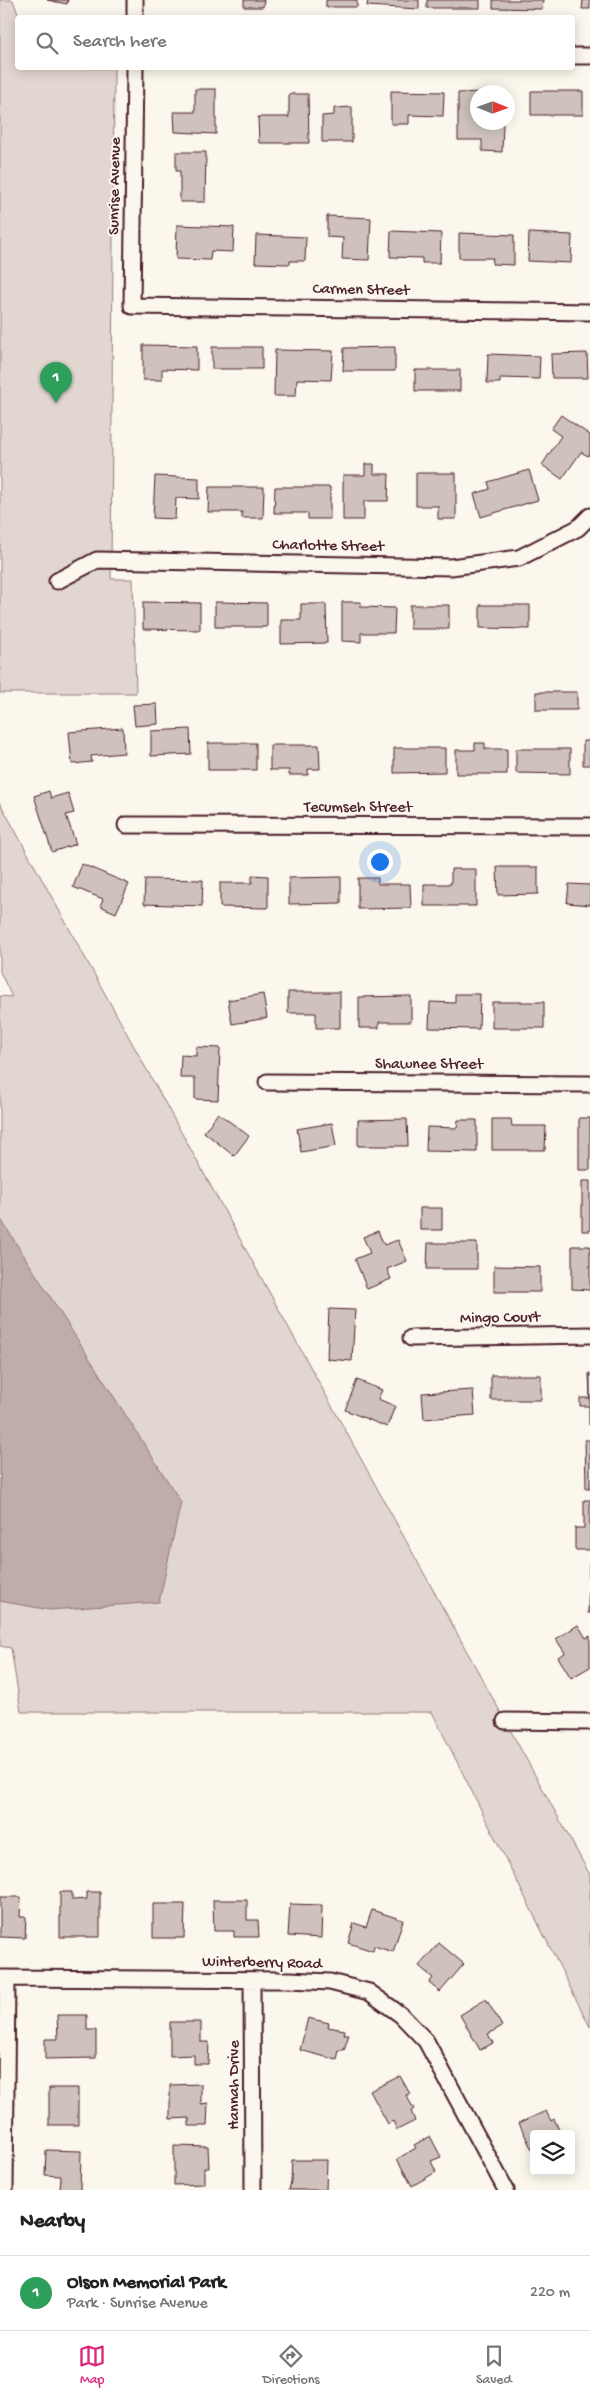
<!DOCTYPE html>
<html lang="en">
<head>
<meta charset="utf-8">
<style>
  body { margin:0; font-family:"Gochi Hand",sans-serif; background:#f6f6f6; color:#222 }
  .controls { position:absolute; right:15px; bottom:15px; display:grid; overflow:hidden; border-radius:5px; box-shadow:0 2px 12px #0003 }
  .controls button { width:45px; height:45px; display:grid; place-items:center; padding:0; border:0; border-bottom:1px solid #e0e0e0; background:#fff; color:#222; font:25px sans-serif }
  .compass { position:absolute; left:470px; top:85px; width:45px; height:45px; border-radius:50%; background:#fff; box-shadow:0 2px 12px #0003; rotate:91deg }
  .you { position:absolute; left:379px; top:861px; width:18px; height:18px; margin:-12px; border:4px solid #fff; border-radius:50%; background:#1a73e8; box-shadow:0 0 0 8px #1a73e833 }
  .badge { display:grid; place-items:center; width:32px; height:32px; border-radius:50%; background:#db2777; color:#fff; font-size:16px; font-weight:700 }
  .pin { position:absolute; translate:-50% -41px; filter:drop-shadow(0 1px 2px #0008) }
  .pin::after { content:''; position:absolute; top:26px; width:18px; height:15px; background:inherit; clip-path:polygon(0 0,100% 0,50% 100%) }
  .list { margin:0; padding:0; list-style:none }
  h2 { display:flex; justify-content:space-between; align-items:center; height:65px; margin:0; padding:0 20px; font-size:21px }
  h2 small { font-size:16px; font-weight:400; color:#767676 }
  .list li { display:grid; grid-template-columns:32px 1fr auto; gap:15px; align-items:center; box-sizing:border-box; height:75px; padding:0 20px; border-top:1px solid #e0e0e0 }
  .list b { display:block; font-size:19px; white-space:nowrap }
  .list p { margin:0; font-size:16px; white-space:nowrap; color:#767676 }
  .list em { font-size:16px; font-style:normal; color:#767676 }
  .icon { flex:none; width:28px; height:28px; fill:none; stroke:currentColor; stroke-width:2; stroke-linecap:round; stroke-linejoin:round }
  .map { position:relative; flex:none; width:590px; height:2190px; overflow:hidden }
  .search { position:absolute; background:#fff; box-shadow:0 2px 12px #0003; left:15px; right:15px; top:15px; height:55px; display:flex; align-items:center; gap:12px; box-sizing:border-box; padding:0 18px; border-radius:5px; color:#767676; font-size:19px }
  .sheet { height:140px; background:#fff }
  nav { display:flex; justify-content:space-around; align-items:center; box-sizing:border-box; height:70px; border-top:1px solid #e0e0e0; background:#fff; font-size:14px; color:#767676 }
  nav a { display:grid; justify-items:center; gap:2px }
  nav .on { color:#db2777 }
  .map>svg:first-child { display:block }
  .green { fill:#e2d7d0; stroke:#967b7e }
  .water { fill:#bfadaa; stroke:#907477 }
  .building { fill:#cfc2bc; stroke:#4a1f2b }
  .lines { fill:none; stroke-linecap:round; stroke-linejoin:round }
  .minor-casing { stroke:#4a1f2b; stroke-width:19 }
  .minor { stroke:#fbf7ec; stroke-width:15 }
  .labels { text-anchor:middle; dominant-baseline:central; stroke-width:4; stroke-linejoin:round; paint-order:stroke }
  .street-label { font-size:16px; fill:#4a1f2b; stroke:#fbf7ec }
</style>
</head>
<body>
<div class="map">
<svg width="590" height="2190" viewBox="0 0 590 2190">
  <rect width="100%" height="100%" fill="#fbf7ec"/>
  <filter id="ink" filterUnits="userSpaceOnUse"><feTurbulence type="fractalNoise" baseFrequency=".02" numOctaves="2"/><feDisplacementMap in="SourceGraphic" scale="10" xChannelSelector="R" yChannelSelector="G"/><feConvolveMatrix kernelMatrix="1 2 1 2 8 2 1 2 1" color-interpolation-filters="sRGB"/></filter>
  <g filter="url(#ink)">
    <path class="green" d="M 0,0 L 13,0 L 19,17 L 18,18 L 18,68 L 114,68 L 111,579 L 133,579 L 136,693 L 0,693 Z
      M 0,803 L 590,1875 L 590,2027 L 432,1712 L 21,1712 L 11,1648 L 0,1646 L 0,996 L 12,997 L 0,972 Z"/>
    <path class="water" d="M 0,1218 L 181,1502 L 159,1602 L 50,1610 L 0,1601 Z"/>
    <path class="building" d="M 47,0 L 68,0 L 67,4 Z
      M 244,0 L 264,0 L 263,7 L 244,7 Z
      M 326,0 L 357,0 L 357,7 L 326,7 Z
      M 368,0 L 419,0 L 419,9 L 367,6 Z
      M 427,0 L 480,0 L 480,8 L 427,8 Z
      M 493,0 L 543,0 L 542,9 L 493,8 Z
      M 583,0 L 590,0 L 590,9 L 582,9 Z
      M 195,89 L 216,89 L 216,134 L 175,132 L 174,112 L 195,112 Z
      M 391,91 L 444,92 L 443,116 L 409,115 L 409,124 L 391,124 Z
      M 531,91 L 583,91 L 583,115 L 531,115 Z
      M 478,92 L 478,122 L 503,122 L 502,152 L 482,151 L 482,140 L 458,140 L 458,93 L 481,92 Z
      M 289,94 L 308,94 L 309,143 L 259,143 L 258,117 L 289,117 Z
      M 352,107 L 352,142 L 322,142 L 322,116 L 334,115 L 334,108 Z
      M 176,152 L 206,152 L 205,202 L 180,202 L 180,171 L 176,171 Z
      M 327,216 L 371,218 L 369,260 L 342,259 L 343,238 L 327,237 Z
      M 177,225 L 234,227 L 233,252 L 211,251 L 210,260 L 176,259 Z
      M 391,231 L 441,233 L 440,263 L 422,263 L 422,258 L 390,257 Z
      M 459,233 L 514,235 L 514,265 L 492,264 L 493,258 L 459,258 Z
      M 529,233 L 572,235 L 571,263 L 528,261 Z
      M 256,235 L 306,237 L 305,261 L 290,261 L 290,264 L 255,263 Z
      M 143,345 L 197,346 L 197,370 L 162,369 L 162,380 L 143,380 Z
      M 212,347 L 262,347 L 262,369 L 212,369 Z
      M 395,347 L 395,371 L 343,371 L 344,348 Z
      M 275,350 L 333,351 L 331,380 L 297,379 L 296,396 L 274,396 Z
      M 587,353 L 588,378 L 552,378 L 551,354 Z
      M 488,354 L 540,356 L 539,379 L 500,378 L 500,383 L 487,383 Z
      M 415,370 L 460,370 L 460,391 L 415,391 Z
      M 561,415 L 590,435 L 590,453 L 588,456 L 581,452 L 562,479 L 542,465 L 561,436 L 551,429 Z
      M 365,464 L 374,464 L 374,474 L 389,474 L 388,501 L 364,501 L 364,520 L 343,520 L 343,475 L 365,475 Z
      M 529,470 L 538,500 L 481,517 L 474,494 L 490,489 L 488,482 Z
      M 416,473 L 456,473 L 456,519 L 438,519 L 438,506 L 416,506 Z
      M 155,476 L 199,478 L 199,499 L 176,498 L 175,519 L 153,518 Z
      M 209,487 L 264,487 L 263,518 L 242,518 L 242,512 L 208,512 Z
      M 275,487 L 330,487 L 330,519 L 308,519 L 308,513 L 274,513 Z
      M 143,602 L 200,603 L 200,630 L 143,629 Z
      M 215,602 L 267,603 L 267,627 L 215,627 Z
      M 342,602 L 361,602 L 361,607 L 395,608 L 394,633 L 361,633 L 361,642 L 342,641 Z
      M 301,604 L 326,604 L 327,643 L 281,644 L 281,620 L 301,620 Z
      M 410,605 L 449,605 L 449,629 L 410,629 Z
      M 480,605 L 530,605 L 530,629 L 480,628 Z
      M 536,692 L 577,692 L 577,710 L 536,710 Z
      M 157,704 L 158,724 L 135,726 L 133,705 Z
      M 123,728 L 124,753 L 91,756 L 92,762 L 72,764 L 69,732 Z
      M 190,729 L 191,754 L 151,756 L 151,731 Z
      M 583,741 L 590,741 L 590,765 L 583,765 Z
      M 208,743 L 256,743 L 256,770 L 208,770 Z
      M 475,743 L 485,743 L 485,749 L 507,749 L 507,774 L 456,774 L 456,750 L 475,750 Z
      M 270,745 L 319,745 L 320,769 L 308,769 L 308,775 L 289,775 L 289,770 L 270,770 Z
      M 394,748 L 445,748 L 445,772 L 394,773 Z
      M 516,749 L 570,749 L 570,774 L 516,773 Z
      M 49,791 L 51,798 L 68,793 L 74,813 L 66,815 L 76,844 L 52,852 L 34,796 Z
      M 82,864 L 129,884 L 116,913 L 100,906 L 103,899 L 73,887 Z
      M 497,867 L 538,867 L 538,894 L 498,895 Z
      M 451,869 L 476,869 L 476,906 L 424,906 L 424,884 L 451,884 Z
      M 252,875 L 268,876 L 268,908 L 220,907 L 220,883 L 252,883 Z
      M 341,877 L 341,903 L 289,904 L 289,878 Z
      M 358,878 L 378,878 L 378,884 L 410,884 L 411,908 L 358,909 Z
      M 145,879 L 203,880 L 202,906 L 144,904 Z
      M 569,884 L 590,885 L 590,905 L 567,903 Z
      M 288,992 L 340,992 L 340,1028 L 316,1028 L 316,1013 L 288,1013 Z
      M 263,994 L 267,1018 L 232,1024 L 228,1000 Z
      M 455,994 L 480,994 L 479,1029 L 429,1028 L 430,1002 L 455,1003 Z
      M 411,996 L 411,1022 L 379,1022 L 379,1028 L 359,1028 L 359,997 Z
      M 492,1002 L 544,1002 L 544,1028 L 492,1028 Z
      M 196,1047 L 220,1048 L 218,1100 L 195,1099 L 195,1078 L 180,1078 L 181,1055 L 196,1056 Z
      M 218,1113 L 249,1136 L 234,1156 L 204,1132 Z
      M 579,1118 L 590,1118 L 590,1170 L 579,1170 Z
      M 407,1119 L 408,1146 L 358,1146 L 358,1120 Z
      M 492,1119 L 511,1119 L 512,1126 L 546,1126 L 545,1150 L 492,1150 Z
      M 458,1120 L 477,1120 L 477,1152 L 426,1151 L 427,1127 L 457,1128 Z
      M 332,1123 L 336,1146 L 301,1152 L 297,1129 Z
      M 582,1181 L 590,1181 L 590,1231 L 582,1231 Z
      M 420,1208 L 442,1208 L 442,1230 L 420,1230 Z
      M 378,1231 L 384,1245 L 398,1240 L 407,1261 L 387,1269 L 391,1279 L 367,1289 L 355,1259 L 370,1253 L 363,1237 Z
      M 428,1243 L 477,1243 L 477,1269 L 427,1269 Z
      M 572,1246 L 590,1246 L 590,1290 L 572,1289 Z
      M 494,1266 L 540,1267 L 540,1292 L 494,1292 Z
      M 329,1309 L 355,1310 L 352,1361 L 327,1359 Z
      M 589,1373 L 590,1373 L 590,1425 L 589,1425 L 589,1406 L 580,1406 L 580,1398 L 590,1398 Z
      M 491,1375 L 541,1375 L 541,1400 L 491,1400 Z
      M 357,1380 L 382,1390 L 378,1399 L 395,1406 L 387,1427 L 345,1410 Z
      M 473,1390 L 475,1415 L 424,1419 L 422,1393 Z
      M 585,1440 L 590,1440 L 590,1488 L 586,1488 Z
      M 584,1500 L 590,1500 L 590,1550 L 575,1550 L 575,1528 L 584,1528 Z
      M 589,1562 L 590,1562 L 590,1613 L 588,1613 Z
      M 578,1625 L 586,1638 L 590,1636 L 590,1667 L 571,1678 L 558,1657 L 565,1653 L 556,1639 Z
      M 60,1892 L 72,1892 L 72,1900 L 87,1899 L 87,1892 L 100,1892 L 100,1937 L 60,1937 Z
      M 0,1897 L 21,1897 L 20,1917 L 26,1917 L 25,1938 L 0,1937 Z
      M 213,1900 L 247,1900 L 247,1920 L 258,1920 L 259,1937 L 234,1937 L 234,1931 L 214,1931 Z
      M 153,1904 L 185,1904 L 184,1938 L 153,1938 Z
      M 290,1904 L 322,1905 L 321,1938 L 288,1936 Z
      M 372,1910 L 403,1920 L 393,1952 L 374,1946 L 373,1951 L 348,1943 L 354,1923 L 366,1927 Z
      M 439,1943 L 464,1964 L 440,1992 L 429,1983 L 433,1978 L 419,1966 Z
      M 486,1999 L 502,2026 L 488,2034 L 493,2043 L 480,2050 L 460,2015 Z
      M 57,2015 L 87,2015 L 87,2030 L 96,2030 L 96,2058 L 45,2059 L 45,2039 L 58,2039 Z
      M 308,2018 L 329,2023 L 328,2027 L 345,2030 L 344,2034 L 349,2034 L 344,2050 L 339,2050 L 337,2060 L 300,2050 Z
      M 170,2022 L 201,2022 L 201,2042 L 209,2042 L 208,2064 L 194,2064 L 194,2055 L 170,2056 Z
      M 400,2076 L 410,2094 L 406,2095 L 414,2109 L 411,2111 L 415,2121 L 397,2130 L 393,2121 L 388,2124 L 370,2091 Z
      M 201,2084 L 201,2104 L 208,2103 L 207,2126 L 189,2126 L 189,2118 L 170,2119 L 170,2085 Z
      M 49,2088 L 78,2088 L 78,2125 L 49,2125 Z
      M 546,2111 L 551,2121 L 554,2119 L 561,2134 L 534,2134 L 534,2154 L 519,2123 Z
      M 430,2136 L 441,2157 L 431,2161 L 436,2172 L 412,2186 L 397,2159 L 416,2148 L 414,2145 Z
      M 174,2146 L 208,2147 L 209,2168 L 204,2168 L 204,2184 L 174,2185 Z
      M 46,2150 L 81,2151 L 80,2190 L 60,2190 L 61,2176 L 45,2175 Z
      M 292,2160 L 327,2160 L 326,2190 L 289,2190 L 291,2181 Z"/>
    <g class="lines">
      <g class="minor-casing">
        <path id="minor" d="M 135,0 L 135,18
          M 572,56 L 590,56
          M 135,68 L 132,306 L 590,312
          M 57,581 L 97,560 L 451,567 L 519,558 L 578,528 L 590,516
          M 126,825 L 590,826
          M 267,1082 L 590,1084
          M 411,1338 L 590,1335
          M 505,1721 L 590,1722
          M 0,1978 L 290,1980 L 330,1982 L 369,1992 L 401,2015 L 426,2041 L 506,2190
          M 252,1980 L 253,2190
          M 5,2190 L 7,1979"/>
      </g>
      <use href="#minor" class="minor"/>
    </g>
  </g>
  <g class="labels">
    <g class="street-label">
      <text transform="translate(116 186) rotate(-89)">Sunrise Avenue</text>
      <text transform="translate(361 291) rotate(1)">Carmen Street</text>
      <text transform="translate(328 547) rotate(1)">Charlotte Street</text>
      <text x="358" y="808">Tecumseh Street</text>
      <text x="429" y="1065">Shawnee Street</text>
      <text transform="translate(500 1319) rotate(-1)">Mingo Court</text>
      <text transform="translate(262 1964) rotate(1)">Winterberry Road</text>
      <text transform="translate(235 2085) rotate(-90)">Hannah Drive</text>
    </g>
  </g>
</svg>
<div class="controls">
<button><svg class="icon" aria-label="layers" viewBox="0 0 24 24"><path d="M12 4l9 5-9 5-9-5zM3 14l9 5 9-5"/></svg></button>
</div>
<svg class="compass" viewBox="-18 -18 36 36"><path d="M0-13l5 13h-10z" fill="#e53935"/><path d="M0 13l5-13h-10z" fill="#767676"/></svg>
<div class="you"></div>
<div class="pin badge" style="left:56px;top:403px;background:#2e9e5b">1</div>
<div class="search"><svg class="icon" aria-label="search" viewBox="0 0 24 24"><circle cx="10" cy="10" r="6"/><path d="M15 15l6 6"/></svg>Search here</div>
</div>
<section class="sheet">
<h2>Nearby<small></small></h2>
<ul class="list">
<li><span class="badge" style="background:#2e9e5b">1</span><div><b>Olson Memorial Park</b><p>Park · Sunrise Avenue</p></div><em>220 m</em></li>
</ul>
</section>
<nav>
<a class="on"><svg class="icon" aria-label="map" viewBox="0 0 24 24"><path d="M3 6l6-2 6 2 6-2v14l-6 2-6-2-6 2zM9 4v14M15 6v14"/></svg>Map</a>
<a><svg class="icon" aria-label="directions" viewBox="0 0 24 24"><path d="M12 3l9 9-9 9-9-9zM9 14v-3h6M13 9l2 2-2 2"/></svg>Directions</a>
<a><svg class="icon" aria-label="saved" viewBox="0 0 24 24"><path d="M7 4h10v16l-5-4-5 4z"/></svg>Saved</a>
</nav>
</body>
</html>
